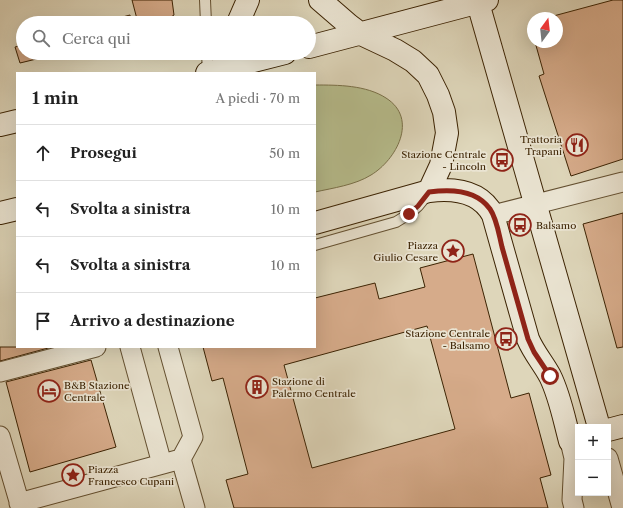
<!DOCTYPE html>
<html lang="it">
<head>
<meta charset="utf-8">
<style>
  body { margin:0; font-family:"Libre Caslon Text",serif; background:#f2f2f2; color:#222 }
  .controls { position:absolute; right:12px; bottom:12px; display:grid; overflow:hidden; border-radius:0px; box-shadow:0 4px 16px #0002 }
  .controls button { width:36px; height:36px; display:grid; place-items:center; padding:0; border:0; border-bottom:1px solid #e0e0e0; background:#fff; color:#222; font:20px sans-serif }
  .compass { position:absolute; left:527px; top:12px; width:36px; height:36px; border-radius:50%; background:#fff; box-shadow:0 4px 16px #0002; rotate:15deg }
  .stop { position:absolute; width:12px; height:12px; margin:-9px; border:3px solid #8f2418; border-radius:50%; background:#fff }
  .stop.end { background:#8f2418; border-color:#fff; box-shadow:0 1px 4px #0008 }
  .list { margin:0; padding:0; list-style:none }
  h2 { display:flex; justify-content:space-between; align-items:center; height:52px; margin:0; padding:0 16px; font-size:17px }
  h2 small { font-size:13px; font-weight:400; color:#767676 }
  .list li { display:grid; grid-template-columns:26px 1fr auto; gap:12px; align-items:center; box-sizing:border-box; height:56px; padding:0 16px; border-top:1px solid #e0e0e0 }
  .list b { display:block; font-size:15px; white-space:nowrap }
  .list em { font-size:13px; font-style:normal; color:#767676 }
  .icon { flex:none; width:22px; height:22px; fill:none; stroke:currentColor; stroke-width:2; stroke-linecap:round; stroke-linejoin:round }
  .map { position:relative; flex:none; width:623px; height:508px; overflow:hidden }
  .search { position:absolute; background:#fff; box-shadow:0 4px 16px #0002; left:16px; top:16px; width:300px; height:44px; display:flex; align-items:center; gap:10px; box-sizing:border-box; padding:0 14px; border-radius:22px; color:#767676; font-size:15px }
  .panel { position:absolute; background:#fff; box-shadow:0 4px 16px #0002; left:16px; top:72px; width:300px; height:276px; border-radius:0px }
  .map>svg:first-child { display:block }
  .green { fill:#b6bc8c; stroke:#797048 }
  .building { fill:#d6ab8a; stroke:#3c2303; fill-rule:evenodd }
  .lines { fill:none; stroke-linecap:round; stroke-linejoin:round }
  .lane-casing { stroke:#645031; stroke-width:12 }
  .street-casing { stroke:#645031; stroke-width:21 }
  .secondary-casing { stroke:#3c2303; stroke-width:24 }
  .lane { stroke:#eae4d2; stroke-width:10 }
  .street { stroke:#eae4d2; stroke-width:19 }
  .secondary { stroke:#eae4d2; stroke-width:22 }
  .route { stroke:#8f2418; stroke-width:5 }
  .labels { text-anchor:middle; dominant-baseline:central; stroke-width:3.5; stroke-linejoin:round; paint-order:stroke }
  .poi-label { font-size:10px; fill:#3c2303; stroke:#eae4d2; text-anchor:end }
</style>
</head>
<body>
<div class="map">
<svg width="623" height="508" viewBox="0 0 623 508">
  <rect width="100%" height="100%" fill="#ded6ba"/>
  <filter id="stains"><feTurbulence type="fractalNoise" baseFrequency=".005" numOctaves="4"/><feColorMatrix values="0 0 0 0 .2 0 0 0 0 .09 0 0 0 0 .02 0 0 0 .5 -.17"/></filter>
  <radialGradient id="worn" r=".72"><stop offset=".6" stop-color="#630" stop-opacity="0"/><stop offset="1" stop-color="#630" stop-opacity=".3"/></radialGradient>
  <path class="green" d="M 315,85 C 338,85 366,85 386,98 C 419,119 396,160 371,175 C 355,185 333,188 315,192 Z"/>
  <path class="building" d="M 132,0 L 172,0 L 174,15 L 162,23 L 138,23 Z
    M 613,0 L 623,0 L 623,159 L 571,176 L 539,76 L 544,74 L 535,42 L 557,42 L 557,18 L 546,18 Z
    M 130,15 L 131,23 L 100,23 Z
    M 23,45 L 23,53 L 61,53 L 20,63 L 15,47 Z
    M 623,213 L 623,347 L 617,348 L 583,224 Z
    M 473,254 L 511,398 L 529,393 L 551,475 L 540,478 L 548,508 L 234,508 L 226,480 L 248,474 L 223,378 L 212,381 L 203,347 L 315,347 L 315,298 L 375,283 L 379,299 L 425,287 L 420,268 ZM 427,326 L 455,429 L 312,468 L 284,365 Z
    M 0,347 L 52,347 L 0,361 Z
    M 91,360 L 116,447 L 30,472 L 6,382 Z"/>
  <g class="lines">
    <g class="lane-casing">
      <path id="lane" d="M 205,0 L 206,23
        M 207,53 L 208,73
        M 315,245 L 396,222 L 409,214 L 418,206 L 427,195"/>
    </g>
    <g class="street-casing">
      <path id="street" d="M 493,215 L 623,182
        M 130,347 L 162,464
        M 168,347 L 193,437 L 181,459 L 195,508
        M 0,372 L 96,347
        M 0,436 L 21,508
        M 570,441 L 574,458 L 572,500 L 574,508
        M 608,458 L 622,508
        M 19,503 L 181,459"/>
    </g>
    <g class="secondary-casing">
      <path id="secondary" d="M 320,0 L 349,25 L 361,34 L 395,50 L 413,61 L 428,75 L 438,95 L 444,112 L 447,133 L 441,165 L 429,191
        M 478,3 L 599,427
        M 238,23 L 248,0
        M 309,47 L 487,0
        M 207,73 L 285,53
        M 0,125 L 17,121
        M 0,213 L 17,209
        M 315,223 L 429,191 C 453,188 480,190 493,215 L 528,339 C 534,353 543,363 550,376 C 560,396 564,419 570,441 L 578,438
        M 608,430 L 623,426"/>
    </g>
    <use href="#lane" class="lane"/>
    <use href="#street" class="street"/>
    <use href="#secondary" class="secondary"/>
  </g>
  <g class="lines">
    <path class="route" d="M 409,214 L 418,206 L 429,192 C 450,189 476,189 490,209 C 497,219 499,235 502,247 C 511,278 519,308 528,339 L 534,352 L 550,376"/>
  </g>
  <defs>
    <g id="restaurant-ring" transform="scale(1.15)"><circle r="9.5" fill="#eae4d2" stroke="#8f2418" stroke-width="1.5"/><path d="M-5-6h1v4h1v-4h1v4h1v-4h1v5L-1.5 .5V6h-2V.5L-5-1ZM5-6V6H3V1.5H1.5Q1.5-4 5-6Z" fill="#8f2418"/></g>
    <g id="bus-ring" transform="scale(1.15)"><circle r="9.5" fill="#eae4d2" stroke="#8f2418" stroke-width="1.5"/><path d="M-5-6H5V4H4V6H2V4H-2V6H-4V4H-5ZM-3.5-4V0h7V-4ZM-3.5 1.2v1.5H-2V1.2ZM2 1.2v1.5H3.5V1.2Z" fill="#8f2418"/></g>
    <g id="sight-ring" transform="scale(1.15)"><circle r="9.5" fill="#eae4d2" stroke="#8f2418" stroke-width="1.5"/><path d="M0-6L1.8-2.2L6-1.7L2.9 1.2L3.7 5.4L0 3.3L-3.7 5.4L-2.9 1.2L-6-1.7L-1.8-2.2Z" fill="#8f2418"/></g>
    <g id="building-ring" transform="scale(1.15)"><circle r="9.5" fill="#eae4d2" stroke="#8f2418" stroke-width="1.5"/><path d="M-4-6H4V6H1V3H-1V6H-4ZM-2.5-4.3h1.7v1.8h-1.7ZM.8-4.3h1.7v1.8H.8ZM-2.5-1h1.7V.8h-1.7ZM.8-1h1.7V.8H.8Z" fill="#8f2418"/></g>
    <g id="hotel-ring" transform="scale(1.15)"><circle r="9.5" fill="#eae4d2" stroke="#8f2418" stroke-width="1.5"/><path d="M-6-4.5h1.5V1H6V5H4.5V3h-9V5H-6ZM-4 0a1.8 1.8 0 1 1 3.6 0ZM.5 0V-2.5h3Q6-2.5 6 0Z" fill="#8f2418"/></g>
  </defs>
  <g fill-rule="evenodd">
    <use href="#restaurant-ring" x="577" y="145"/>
    <use href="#bus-ring" x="502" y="160"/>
    <use href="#bus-ring" x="520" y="225"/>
    <use href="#sight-ring" x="453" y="251"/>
    <use href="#bus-ring" x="506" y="339"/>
    <use href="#building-ring" x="257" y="387"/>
    <use href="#hotel-ring" x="49" y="391"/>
    <use href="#sight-ring" x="73" y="475"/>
  </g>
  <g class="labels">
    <g class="poi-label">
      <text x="562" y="139">Trattoria<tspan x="562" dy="12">Trapani</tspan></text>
      <text x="486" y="154">Stazione Centrale<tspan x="486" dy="12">- Lincoln</tspan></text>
      <text x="536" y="225" text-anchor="start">Balsamo</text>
      <text x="438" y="245">Piazza<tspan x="438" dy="12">Giulio Cesare</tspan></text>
      <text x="490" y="333">Stazione Centrale<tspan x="490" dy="12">- Balsamo</tspan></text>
      <text x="272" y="381" text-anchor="start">Stazione di<tspan x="272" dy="12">Palermo Centrale</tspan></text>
      <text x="64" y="385" text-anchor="start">B&amp;B Stazione<tspan x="64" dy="12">Centrale</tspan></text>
      <text x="88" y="469" text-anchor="start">Piazza<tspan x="88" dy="12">Francesco Cupani</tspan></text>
    </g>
  </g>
  <rect width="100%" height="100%" filter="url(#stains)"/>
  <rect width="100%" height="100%" fill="url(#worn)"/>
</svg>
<div class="controls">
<button>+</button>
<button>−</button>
</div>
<svg class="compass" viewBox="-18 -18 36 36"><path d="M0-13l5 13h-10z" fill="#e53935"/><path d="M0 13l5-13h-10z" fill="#767676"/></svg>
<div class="stop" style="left:550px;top:376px"></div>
<div class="stop end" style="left:409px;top:214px"></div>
<div class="search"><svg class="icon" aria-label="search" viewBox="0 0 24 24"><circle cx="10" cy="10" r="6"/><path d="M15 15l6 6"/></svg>Cerca qui</div>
<section class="panel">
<h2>1 min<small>A piedi · 70 m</small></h2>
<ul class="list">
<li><svg class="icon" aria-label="ahead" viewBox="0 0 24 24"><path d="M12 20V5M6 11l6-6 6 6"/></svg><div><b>Prosegui</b></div><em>50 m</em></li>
<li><svg class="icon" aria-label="left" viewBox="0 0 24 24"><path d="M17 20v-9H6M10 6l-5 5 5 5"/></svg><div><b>Svolta a sinistra</b></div><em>10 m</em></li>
<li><svg class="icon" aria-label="left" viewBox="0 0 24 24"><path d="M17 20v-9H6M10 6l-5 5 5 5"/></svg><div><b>Svolta a sinistra</b></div><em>10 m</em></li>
<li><svg class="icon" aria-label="arrive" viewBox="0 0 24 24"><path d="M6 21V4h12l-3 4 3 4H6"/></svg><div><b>Arrivo a destinazione</b></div></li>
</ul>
</section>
</div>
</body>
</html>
